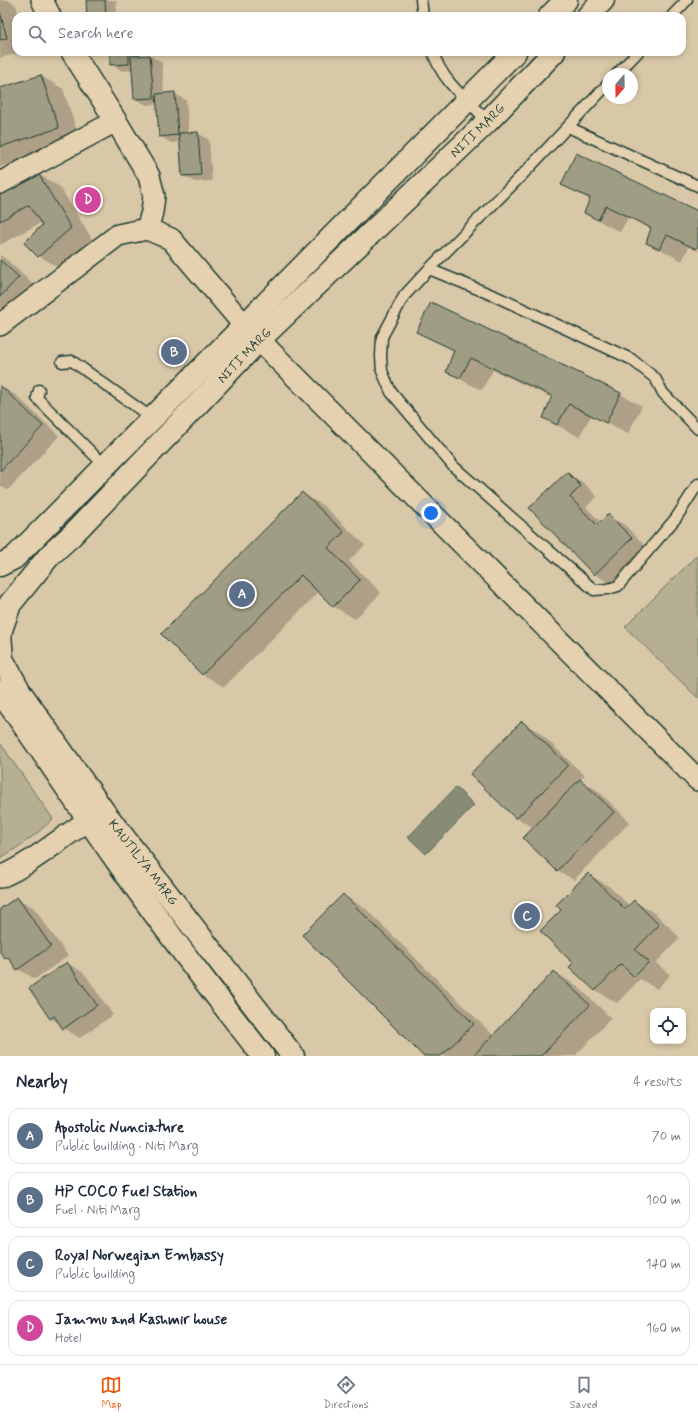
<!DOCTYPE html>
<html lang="en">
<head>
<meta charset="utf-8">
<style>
  body { margin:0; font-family:Mynerve,sans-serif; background:#f6f6f7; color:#1f2937 }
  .controls { position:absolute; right:12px; bottom:12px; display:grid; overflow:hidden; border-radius:8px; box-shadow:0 2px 6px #0003 }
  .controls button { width:36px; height:36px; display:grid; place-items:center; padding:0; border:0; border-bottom:1px solid #e0e1e3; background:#fff; color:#1f2937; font:20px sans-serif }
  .compass { position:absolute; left:602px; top:68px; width:36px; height:36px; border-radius:50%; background:#fff; box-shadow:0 2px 6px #0003; rotate:200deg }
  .you { position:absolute; left:431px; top:513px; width:14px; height:14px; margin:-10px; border:3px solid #fff; border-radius:50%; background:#1a73e8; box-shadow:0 0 0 6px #1a73e833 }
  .badge { display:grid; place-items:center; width:26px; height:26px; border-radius:50%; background:#ea580c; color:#fff; font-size:13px; font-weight:700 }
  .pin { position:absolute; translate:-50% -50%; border:2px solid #fff; box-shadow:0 1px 4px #0006 }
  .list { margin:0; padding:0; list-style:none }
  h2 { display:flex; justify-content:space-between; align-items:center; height:52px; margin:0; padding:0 16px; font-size:17px }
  h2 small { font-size:13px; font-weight:400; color:#747a83 }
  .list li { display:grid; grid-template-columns:26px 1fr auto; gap:12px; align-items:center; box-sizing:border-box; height:56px; margin:0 8px 8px; padding:0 8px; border:1px solid #e0e1e3; border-radius:12px }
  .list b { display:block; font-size:15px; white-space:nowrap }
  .list p { margin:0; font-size:13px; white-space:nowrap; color:#747a83 }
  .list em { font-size:13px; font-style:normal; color:#747a83 }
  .icon { flex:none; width:22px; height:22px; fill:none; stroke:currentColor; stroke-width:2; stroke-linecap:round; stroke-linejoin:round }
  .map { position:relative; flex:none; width:698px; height:1056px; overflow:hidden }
  .search { position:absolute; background:#fff; box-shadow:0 2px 6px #0003; left:12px; right:12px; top:12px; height:44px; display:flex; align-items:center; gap:10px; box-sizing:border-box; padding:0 14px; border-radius:12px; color:#747a83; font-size:15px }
  .sheet { height:308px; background:#fff }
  nav { display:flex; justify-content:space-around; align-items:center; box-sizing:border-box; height:56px; border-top:1px solid #e0e1e3; background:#fff; font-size:11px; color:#747a83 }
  nav a { display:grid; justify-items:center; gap:2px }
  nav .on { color:#ea580c }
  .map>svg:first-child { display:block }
  .green { fill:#b6af92; stroke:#6a7663 }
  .water { fill:#888b75; stroke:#5e6c5b }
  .shadow { fill:#0003 }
  .building { fill:#9f9d83; stroke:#1f3d34 }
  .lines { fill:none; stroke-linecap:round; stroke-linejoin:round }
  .service-casing { stroke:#1f3d34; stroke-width:13 }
  .minor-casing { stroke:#1f3d34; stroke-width:24 }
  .tertiary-casing { stroke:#1f3d34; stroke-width:25 }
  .service { stroke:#e5d1af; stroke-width:10 }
  .minor { stroke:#e5d1af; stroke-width:21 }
  .tertiary { stroke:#e5d1af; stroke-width:22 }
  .labels { text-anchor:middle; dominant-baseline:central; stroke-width:3.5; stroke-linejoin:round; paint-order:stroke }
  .street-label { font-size:13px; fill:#1f3d34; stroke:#e5d1af }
</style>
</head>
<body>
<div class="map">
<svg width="698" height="1056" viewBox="0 0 698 1056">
  <rect width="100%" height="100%" fill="#d9c8a8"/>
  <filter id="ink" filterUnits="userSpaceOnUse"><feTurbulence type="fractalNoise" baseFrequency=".025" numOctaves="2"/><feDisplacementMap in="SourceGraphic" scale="8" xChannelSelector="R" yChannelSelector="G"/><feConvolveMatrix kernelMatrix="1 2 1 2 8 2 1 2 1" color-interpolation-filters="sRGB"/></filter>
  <g filter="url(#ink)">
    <path class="green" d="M 697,555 L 698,557 L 698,698 L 625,627 Z
      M 0,743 L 53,819 C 37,834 20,847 0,858 Z"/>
    <path class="water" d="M 456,787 L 474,805 L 426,854 L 408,837 Z"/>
    <path class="shadow" d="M 0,0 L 8,0 L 16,5 L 19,16 L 16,16 L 16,52 L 22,52 L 0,58 Z
      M 87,0 L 116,0 L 117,16 L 88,16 Z
      M 111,52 L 139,52 L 139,57 L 150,56 L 162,62 L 164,94 L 175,94 L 186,100 L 189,134 L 198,133 L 209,140 L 212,181 L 195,182 L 183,176 L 180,142 L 171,143 L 160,136 L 157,104 L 147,105 L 135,99 L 133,70 L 122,71 L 111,64 Z
      M 41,76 L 63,89 L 80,140 L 0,167 L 0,89 Z
      M 38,174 L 60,187 L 93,241 L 61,269 L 39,256 L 44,225 L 42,222 L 0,245 L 0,193 Z
      M 562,184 L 698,212 L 698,251 L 689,247 L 682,261 L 647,242 L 652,229 L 628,218 L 620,232 L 608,226 L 586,213 L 590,200 Z
      M 0,255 L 7,260 L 40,291 L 14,319 L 0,311 Z
      M 418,331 L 620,394 L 642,406 L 628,434 L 591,416 L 579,437 L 544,418 L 552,398 L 493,370 L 482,390 L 469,384 L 447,372 L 455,351 Z
      M 0,386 L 17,396 L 59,436 L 8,490 L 0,486 Z
      M 567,473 L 584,483 L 597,497 L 586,507 L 601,522 L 608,516 L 625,525 L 648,549 L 611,584 L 595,574 L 531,508 Z
      M 302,493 L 324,506 L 365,545 L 349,561 L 381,593 L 355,619 L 333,606 L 319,592 L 224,687 L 202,674 Z
      M 522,722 L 539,732 L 585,776 L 580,780 L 597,790 L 630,822 L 574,880 L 557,870 L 534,828 L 517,818 Z
      M 588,874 L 610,887 L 630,906 L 634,901 L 656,914 L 680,938 L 656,963 L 670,975 L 657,989 L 640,979 L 617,1003 L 595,990 L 574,963 L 563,910 Z
      M 343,895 L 365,908 L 494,1036 L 554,972 L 576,985 L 611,1018 L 575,1056 L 425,1056 Z
      M 17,898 L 34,908 L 68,956 L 35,979 L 18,969 L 13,962 L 5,958 L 0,950 L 0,910 Z
      M 67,963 L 84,973 L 113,1015 L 80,1038 L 63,1028 L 60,1024 L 50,1018 Z"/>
    <path class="building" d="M 86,0 L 105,0 L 106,16 L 87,16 Z
      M 0,12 L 7,38 L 0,40 Z
      M 110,52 L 129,52 L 129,64 L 110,65 Z
      M 150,55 L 154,98 L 134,99 L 131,56 Z
      M 41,75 L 59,128 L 0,147 L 0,88 Z
      M 175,92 L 178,135 L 159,137 L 156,94 Z
      M 198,132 L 201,175 L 182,176 L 179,133 Z
      M 576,153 L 698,211 L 698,245 L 696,249 L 667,235 L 659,249 L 646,243 L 651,228 L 606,206 L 598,220 L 584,213 L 590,198 L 561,185 Z
      M 38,173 L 71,228 L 38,257 L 24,243 L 42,225 L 29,205 L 0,221 L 0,192 Z
      M 0,260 L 19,277 L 0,297 Z
      M 431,302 L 621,393 L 606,423 L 569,404 L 557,425 L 543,418 L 552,396 L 471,358 L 460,378 L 446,372 L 454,350 L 416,332 Z
      M 0,385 L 43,426 L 0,471 Z
      M 567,472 L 581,486 L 570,497 L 597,525 L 608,514 L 632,538 L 594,575 L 529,508 Z
      M 302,492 L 344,532 L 328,548 L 360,580 L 333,607 L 301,575 L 202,675 L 161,634 Z
      M 522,721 L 568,765 L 516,819 L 470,774 Z
      M 580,779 L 614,812 L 557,871 L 523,838 Z
      M 588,873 L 625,909 L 634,900 L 659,925 L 635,950 L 649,962 L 634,977 L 621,964 L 595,991 L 569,967 L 573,963 L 540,931 L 561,910 L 556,905 Z
      M 343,894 L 474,1024 L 441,1056 L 423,1056 L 302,935 Z
      M 17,897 L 51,946 L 17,970 L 8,957 L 5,959 L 0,952 L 0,909 Z
      M 67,962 L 97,1005 L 63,1029 L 54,1016 L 50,1019 L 29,988 Z
      M 554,971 L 590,1005 L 541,1056 L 473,1056 Z"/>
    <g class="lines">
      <g class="service-casing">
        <path id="service" d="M 421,0 L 423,16
          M 672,16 L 687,0
          M 433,52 C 442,82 467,100 488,121
          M 617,74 L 638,52
          M 608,84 L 529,168 L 429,269 L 404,296 L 382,337 L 381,356 L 382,371 L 391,392 L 453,466 L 594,590 L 608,589 L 618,586 L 676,518 L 698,484
          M 568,127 L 698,186
          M 429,269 L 497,297 L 631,359 L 655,378 L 663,393 L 698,429
          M 62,362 L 72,361 L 152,418
          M 39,390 L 37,398 L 105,466"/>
      </g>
      <g class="minor-casing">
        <path id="minor" d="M 42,0 L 50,16
          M 72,52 L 116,121 L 149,176 L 154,196 L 152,212 L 147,229
          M 0,183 L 116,121
          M 0,325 L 118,235 L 147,229 L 171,239 L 244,325 L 698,780
          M 0,877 C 38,861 67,831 103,812"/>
      </g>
      <g class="tertiary-casing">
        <g id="tertiary">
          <path d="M 550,16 L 566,0"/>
          <path d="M 588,16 L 603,0"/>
          <path d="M 0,565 L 14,558 L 515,52"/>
          <path id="s1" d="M 11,679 L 104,812 L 293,1056"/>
          <path id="s2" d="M 19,690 L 2,659 L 0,633 L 10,604 L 50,555 L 72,535 L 259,340 L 488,121 L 554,52"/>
          <path d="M 0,692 C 39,745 74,800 112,854 C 160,923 211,990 263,1056"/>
        </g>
      </g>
      <use href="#service" class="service"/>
      <use href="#minor" class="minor"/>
      <use href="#tertiary" class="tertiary"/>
    </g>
  </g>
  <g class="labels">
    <g class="street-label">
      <text stroke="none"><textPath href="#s2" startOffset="758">NITI MARG</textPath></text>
      <text stroke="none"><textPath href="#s2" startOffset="434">NITI MARG</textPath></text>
      <text stroke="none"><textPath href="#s1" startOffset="226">KAUTILYA MARG</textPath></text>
    </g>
  </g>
</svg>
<div class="controls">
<button><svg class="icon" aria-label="locate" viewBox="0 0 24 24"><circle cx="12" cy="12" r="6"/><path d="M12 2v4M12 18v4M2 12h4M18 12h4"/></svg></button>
</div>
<svg class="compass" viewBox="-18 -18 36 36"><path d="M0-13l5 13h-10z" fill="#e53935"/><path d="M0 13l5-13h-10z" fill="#747a83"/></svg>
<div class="you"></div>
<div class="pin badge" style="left:242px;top:594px;background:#5c6f8a">A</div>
<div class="pin badge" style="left:174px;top:352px;background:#5c6f8a">B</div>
<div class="pin badge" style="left:527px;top:916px;background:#5c6f8a">C</div>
<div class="pin badge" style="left:88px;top:200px;background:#d1479c">D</div>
<div class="search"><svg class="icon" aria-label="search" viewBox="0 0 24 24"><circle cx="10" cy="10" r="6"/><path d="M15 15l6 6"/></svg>Search here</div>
</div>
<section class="sheet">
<h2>Nearby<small>4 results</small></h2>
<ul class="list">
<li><span class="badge" style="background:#5c6f8a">A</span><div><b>Apostolic Nunciature</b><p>Public building · Niti Marg</p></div><em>70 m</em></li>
<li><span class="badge" style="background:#5c6f8a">B</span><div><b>HP COCO Fuel Station</b><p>Fuel · Niti Marg</p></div><em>100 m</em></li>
<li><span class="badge" style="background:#5c6f8a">C</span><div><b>Royal Norwegian Embassy</b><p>Public building</p></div><em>140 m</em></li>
<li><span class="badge" style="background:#d1479c">D</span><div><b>Jammu and Kashmir house</b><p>Hotel</p></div><em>160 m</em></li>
</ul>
</section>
<nav>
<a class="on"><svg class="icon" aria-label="map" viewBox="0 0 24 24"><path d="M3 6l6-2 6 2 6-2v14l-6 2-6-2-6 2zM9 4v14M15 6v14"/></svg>Map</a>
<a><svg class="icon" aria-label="directions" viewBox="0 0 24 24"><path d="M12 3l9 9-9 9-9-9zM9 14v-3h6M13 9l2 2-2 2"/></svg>Directions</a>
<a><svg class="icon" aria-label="saved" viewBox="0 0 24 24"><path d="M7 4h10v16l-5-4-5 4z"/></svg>Saved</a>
</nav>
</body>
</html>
